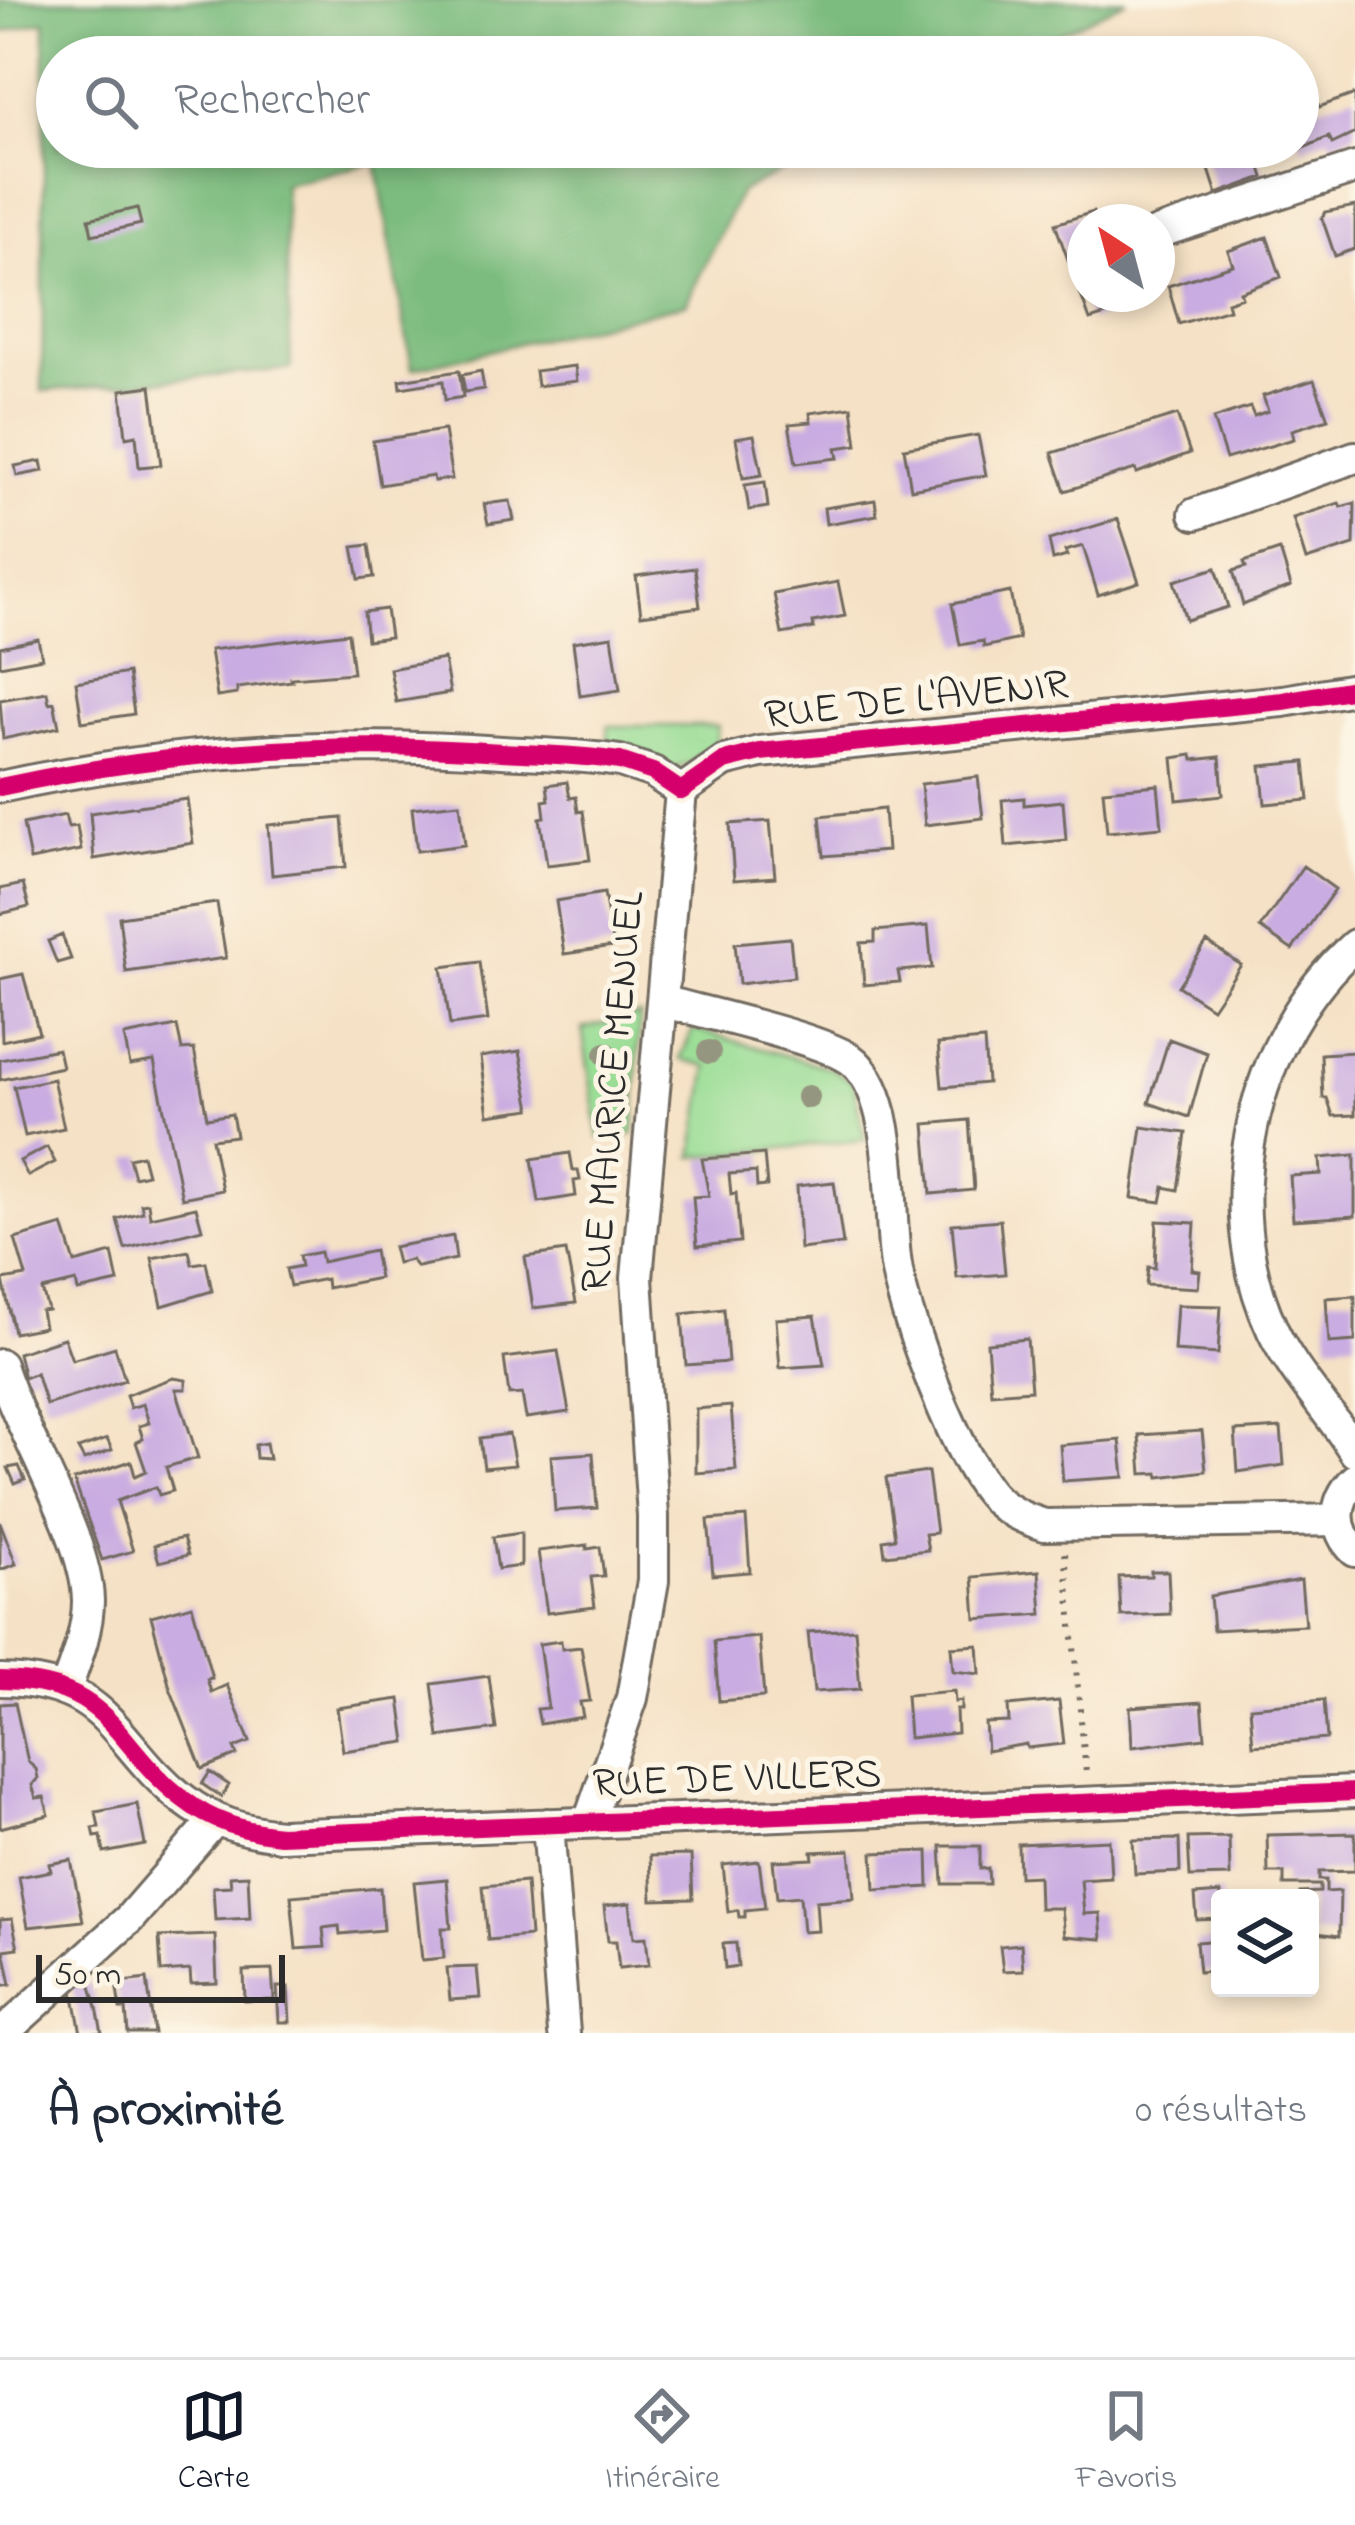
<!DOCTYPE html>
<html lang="fr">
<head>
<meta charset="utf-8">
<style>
  body { margin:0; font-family:"Indie Flower",sans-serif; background:#f6f6f7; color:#1f2937 }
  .controls { position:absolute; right:36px; bottom:36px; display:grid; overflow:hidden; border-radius:12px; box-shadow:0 6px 18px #0003 }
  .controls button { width:108px; height:108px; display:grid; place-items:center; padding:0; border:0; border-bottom:3px solid #e0e1e3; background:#fff; color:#1f2937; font:60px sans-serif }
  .compass { position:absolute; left:1067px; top:204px; width:108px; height:108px; border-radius:50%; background:#fff; box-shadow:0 6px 18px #0003; rotate:324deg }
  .scale { position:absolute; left:36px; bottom:30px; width:249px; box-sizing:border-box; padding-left:12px; border:6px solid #2b2b2b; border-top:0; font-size:33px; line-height:42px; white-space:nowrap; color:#2b2b2b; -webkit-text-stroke:9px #fcf5e5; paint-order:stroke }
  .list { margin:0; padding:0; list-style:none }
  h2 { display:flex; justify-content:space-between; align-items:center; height:156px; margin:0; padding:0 48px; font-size:51px }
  h2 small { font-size:39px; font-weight:400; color:#747a83 }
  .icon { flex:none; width:66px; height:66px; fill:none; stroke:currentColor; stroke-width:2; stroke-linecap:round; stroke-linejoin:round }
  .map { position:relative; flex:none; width:1355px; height:2033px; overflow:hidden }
  .search { position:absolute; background:#fff; box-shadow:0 6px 18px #0003; left:36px; right:36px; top:36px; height:132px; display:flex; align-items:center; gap:30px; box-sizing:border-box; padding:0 42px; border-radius:66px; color:#747a83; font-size:45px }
  .sheet { height:324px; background:#fff }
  nav { display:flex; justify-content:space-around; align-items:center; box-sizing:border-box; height:168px; border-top:3px solid #e0e1e3; background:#fff; font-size:33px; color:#747a83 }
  nav a { display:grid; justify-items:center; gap:6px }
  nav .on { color:#111827 }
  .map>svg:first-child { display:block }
  .green { fill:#9add95; stroke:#628460; stroke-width:3 }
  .forest { fill:#7bbc7e; stroke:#537454; stroke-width:3 }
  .building { fill:#c9ace1 }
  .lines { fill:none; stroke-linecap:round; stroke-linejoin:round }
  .minor-casing { stroke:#726b61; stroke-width:36 }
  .path { stroke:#726b61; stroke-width:6; stroke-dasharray:3 9; stroke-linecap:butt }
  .minor { stroke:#fff; stroke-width:30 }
  .cycleway-casing { stroke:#fcf5e5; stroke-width:26 }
  .cycleway { stroke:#d6006c; stroke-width:18 }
  .tree { fill:#95967f }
  .labels { text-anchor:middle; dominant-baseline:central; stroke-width:10; stroke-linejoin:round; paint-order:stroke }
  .street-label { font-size:42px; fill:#2b2b2b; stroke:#fcf5e5 }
</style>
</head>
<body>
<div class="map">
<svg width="1355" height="2033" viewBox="0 0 1355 2033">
  <rect width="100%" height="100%" fill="#fcf5e5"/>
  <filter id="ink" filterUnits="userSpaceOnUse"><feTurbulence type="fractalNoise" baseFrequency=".00833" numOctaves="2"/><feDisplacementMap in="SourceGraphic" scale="24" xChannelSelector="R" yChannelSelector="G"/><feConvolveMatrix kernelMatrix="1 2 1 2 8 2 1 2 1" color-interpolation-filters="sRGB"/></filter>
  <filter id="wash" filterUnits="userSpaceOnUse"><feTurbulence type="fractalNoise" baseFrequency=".004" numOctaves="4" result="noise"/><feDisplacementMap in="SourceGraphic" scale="48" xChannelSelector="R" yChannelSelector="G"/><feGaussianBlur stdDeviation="2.7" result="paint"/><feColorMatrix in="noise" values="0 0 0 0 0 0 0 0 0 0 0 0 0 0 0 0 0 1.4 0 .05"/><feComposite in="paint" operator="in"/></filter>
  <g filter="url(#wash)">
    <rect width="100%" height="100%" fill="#f5e1c5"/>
    <path class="green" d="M 608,726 L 718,726 L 716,743 L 690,763 L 670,770 L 608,741 Z
      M 640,1015 L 634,1134 L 599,1138 L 582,1029 Z
      M 693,1029 L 830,1068 L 853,1082 L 865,1140 L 693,1157 L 708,1066 L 680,1059 Z"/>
    <path class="forest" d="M 0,0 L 1127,0 L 1012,57 L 57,57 L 57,147 L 831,147 L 740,192 L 686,304 L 412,369 L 376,162 L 284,184 L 291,369 L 42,391 L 45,21 L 0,33 Z"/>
    <g id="blocks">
      <path class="building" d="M 1355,94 L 1355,133 L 1332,144 L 1329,137 L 1301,149 L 1298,105 L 1316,98 L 1319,107 Z
        M 1216,147 L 1254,147 L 1264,177 L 1217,194 L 1203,151 Z
        M 1355,206 L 1355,249 L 1335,256 L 1322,218 L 1325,212 Z
        M 137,208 L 141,224 L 92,235 L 89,219 Z
        M 1093,212 L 1097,222 L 1085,222 L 1085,294 L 1120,294 L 1125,309 L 1090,320 L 1055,224 Z
        M 1267,237 L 1281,277 L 1240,292 L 1242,297 L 1227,302 L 1229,309 L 1179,324 L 1168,286 L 1233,265 L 1228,251 Z
        M 575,366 L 577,381 L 537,386 L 535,371 Z
        M 459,371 L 463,397 L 445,400 L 443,381 L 401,388 L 400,380 Z
        M 481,371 L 484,389 L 465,392 L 462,375 Z
        M 1314,380 L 1328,419 L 1292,430 L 1294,439 L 1226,459 L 1213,419 L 1250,407 L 1254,416 L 1268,411 L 1263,396 Z
        M 151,386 L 161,465 L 139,467 L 136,435 L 126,437 L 121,390 Z
        M 852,407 L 857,445 L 836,448 L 838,458 L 796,463 L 789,424 L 811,422 L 810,413 Z
        M 1177,415 L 1190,453 L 1137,473 L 1135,469 L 1065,491 L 1052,453 Z
        M 444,430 L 452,479 L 434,481 L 433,476 L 380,485 L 373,441 Z
        M 754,435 L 762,475 L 743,478 L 736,438 Z
        M 978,435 L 986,475 L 911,489 L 904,448 Z
        M 41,461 L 43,471 L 17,476 L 15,466 Z
        M 765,482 L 768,507 L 749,510 L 745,485 Z
        M 875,500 L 877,515 L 826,524 L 824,508 Z
        M 510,501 L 514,520 L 488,524 L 484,504 Z
        M 1339,503 L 1341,507 L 1355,503 L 1354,545 L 1306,560 L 1293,518 Z
        M 1118,519 L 1139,582 L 1098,595 L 1083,546 L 1065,551 L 1067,556 L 1053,560 L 1049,540 Z
        M 369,545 L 374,577 L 359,579 L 353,547 Z
        M 1280,550 L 1291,586 L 1243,605 L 1233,571 L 1246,567 L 1244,562 Z
        M 695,568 L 700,607 L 641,615 L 636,576 Z
        M 1216,568 L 1228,607 L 1186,620 L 1174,581 Z
        M 838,582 L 845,616 L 813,622 L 814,628 L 782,634 L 774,594 Z
        M 1010,592 L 1019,639 L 984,647 L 983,641 L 960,645 L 952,604 Z
        M 386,609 L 390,637 L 367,640 L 364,612 Z
        M 348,633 L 353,673 L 291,678 L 292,681 L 237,688 L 237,694 L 217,697 L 210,650 Z
        M 612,636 L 620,690 L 580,696 L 573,642 Z
        M 38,639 L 42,658 L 0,666 L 0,647 Z
        M 444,659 L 450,693 L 396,702 L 390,669 Z
        M 128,673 L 134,714 L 82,722 L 76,682 Z
        M 47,692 L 49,703 L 54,702 L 59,727 L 3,739 L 0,700 Z
        M 1192,755 L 1193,760 L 1220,757 L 1223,795 L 1177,800 L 1173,758 Z
        M 1305,762 L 1309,800 L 1265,804 L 1261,766 Z
        M 978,777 L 983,818 L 925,825 L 921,784 Z
        M 567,782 L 570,798 L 576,797 L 578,812 L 583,811 L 590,860 L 547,865 L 540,818 L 545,817 L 543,801 L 549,800 L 547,785 Z
        M 1158,785 L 1162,827 L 1107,832 L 1103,790 Z
        M 1024,798 L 1024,805 L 1063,801 L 1066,840 L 1006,846 L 1002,800 Z
        M 187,799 L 193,843 L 94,859 L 90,813 Z
        M 460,803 L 465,845 L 417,851 L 412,808 Z
        M 884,809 L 887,851 L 824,856 L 820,816 Z
        M 65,815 L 68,827 L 77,826 L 81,850 L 30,860 L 23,824 Z
        M 342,818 L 346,867 L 272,875 L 268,825 Z
        M 770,821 L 775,877 L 734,880 L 730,824 Z
        M 1303,866 L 1335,889 L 1292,950 L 1260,928 Z
        M 23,884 L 29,907 L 0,914 L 0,889 Z
        M 604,893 L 613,947 L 564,954 L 556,901 Z
        M 217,903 L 226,958 L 126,972 L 119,917 Z
        M 928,926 L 932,968 L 898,971 L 900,982 L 864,985 L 861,943 L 875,942 L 875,931 Z
        M 62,935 L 71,959 L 57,963 L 48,941 Z
        M 790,938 L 794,977 L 739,984 L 735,943 Z
        M 1207,942 L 1241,965 L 1212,1008 L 1178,986 Z
        M 480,962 L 488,1020 L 450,1025 L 442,967 Z
        M 23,974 L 39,1033 L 2,1041 L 0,979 Z
        M 177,1026 L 182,1050 L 194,1049 L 207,1118 L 232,1114 L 236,1136 L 212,1139 L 222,1190 L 182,1198 L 154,1061 L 130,1065 L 124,1036 Z
        M 1169,1039 L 1207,1053 L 1189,1117 L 1149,1103 Z
        M 984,1040 L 987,1083 L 942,1087 L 938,1044 Z
        M 58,1049 L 62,1067 L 0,1080 L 0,1060 Z
        M 520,1051 L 531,1109 L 488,1115 L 480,1057 Z
        M 1355,1052 L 1355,1115 L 1333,1116 L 1327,1098 L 1323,1098 L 1321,1054 Z
        M 53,1079 L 64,1128 L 25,1136 L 14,1087 Z
        M 969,1120 L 974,1190 L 931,1194 L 925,1124 Z
        M 1142,1127 L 1186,1133 L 1178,1190 L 1164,1187 L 1161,1202 L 1132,1198 Z
        M 47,1147 L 55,1162 L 28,1176 L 20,1161 Z
        M 570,1153 L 573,1170 L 578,1170 L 580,1180 L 574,1181 L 576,1196 L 539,1202 L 532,1159 Z
        M 764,1154 L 767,1186 L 757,1187 L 756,1172 L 729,1174 L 731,1194 L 736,1193 L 740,1242 L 697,1246 L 693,1197 L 709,1196 L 702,1159 Z
        M 142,1155 L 147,1174 L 134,1177 L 129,1158 Z
        M 1355,1155 L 1355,1216 L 1293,1220 L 1290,1176 L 1321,1174 L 1320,1158 Z
        M 834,1182 L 843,1244 L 800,1249 L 797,1186 Z
        M 148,1203 L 150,1217 L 196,1207 L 202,1229 L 125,1249 L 117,1219 L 143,1212 L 141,1204 Z
        M 1000,1220 L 1005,1274 L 957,1278 L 952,1224 Z
        M 1157,1221 L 1195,1223 L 1192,1270 L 1200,1271 L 1198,1288 L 1146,1285 L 1148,1267 L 1155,1268 Z
        M 63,1225 L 75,1263 L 112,1253 L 118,1282 L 78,1291 L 76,1282 L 42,1290 L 48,1310 L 41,1311 L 44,1327 L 14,1333 L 3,1280 L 26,1276 L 15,1239 Z
        M 453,1236 L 456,1259 L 417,1267 L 411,1260 L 397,1263 L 393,1247 Z
        M 189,1251 L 192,1264 L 206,1262 L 212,1291 L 162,1306 L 152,1258 Z
        M 374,1251 L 379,1278 L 327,1288 L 326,1279 L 290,1286 L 286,1269 L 301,1266 L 299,1256 L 320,1252 L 322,1262 Z
        M 566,1251 L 576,1303 L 533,1308 L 525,1257 Z
        M 1355,1296 L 1355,1341 L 1329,1343 L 1326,1298 Z
        M 1177,1305 L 1221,1306 L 1218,1354 L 1174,1351 Z
        M 724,1309 L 728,1362 L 686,1365 L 682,1314 Z
        M 815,1316 L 824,1365 L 780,1368 L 776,1319 Z
        M 64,1338 L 72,1360 L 115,1347 L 125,1380 L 46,1405 L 36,1373 L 24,1378 L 18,1353 Z
        M 1027,1339 L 1031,1390 L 991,1393 L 987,1343 Z
        M 558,1351 L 569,1412 L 526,1418 L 522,1394 L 509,1395 L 504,1358 Z
        M 173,1378 L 186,1380 L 186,1389 L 176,1389 L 198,1458 L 166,1467 L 173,1491 L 159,1495 L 156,1487 L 117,1501 L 133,1551 L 102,1560 L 74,1480 L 131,1461 L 135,1476 L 146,1471 L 136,1442 L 143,1439 L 139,1426 L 149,1423 L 143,1404 L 130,1408 L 126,1395 Z
        M 731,1406 L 736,1470 L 696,1473 L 696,1409 Z
        M 1281,1428 L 1284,1465 L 1238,1472 L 1235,1431 Z
        M 1202,1431 L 1206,1471 L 1159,1477 L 1158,1473 L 1142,1474 L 1139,1435 Z
        M 509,1434 L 515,1465 L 484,1468 L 480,1438 Z
        M 107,1439 L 112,1450 L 84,1460 L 78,1449 Z
        M 1120,1440 L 1124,1477 L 1063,1481 L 1060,1445 Z
        M 266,1443 L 269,1459 L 256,1458 L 255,1445 Z
        M 593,1453 L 597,1508 L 555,1511 L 551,1456 Z
        M 19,1466 L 25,1480 L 15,1484 L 8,1468 Z
        M 928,1472 L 936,1533 L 925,1534 L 928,1550 L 885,1555 L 883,1540 L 895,1538 L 886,1478 Z
        M 746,1517 L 750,1572 L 713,1575 L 708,1520 Z
        M 0,1522 L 16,1564 L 0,1570 Z
        M 521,1533 L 521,1566 L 498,1569 L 493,1537 Z
        M 183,1538 L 188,1555 L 159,1562 L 154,1545 Z
        M 587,1545 L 587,1549 L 600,1547 L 604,1576 L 591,1577 L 595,1607 L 547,1613 L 538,1551 Z
        M 1039,1571 L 1042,1614 L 976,1619 L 973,1577 Z
        M 1151,1571 L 1168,1571 L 1170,1614 L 1121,1616 L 1119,1577 L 1151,1576 Z
        M 1301,1580 L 1305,1625 L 1213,1630 L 1210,1596 Z
        M 192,1605 L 212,1678 L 207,1679 L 211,1692 L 227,1685 L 250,1742 L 234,1748 L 237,1755 L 202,1769 L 170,1688 L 151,1616 Z
        M 855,1629 L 860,1689 L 814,1692 L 808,1632 Z
        M 759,1637 L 764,1697 L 719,1701 L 714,1641 Z
        M 561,1641 L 562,1649 L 581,1647 L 590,1701 L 580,1702 L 583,1717 L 540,1724 L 537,1709 L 548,1708 L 539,1644 Z
        M 978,1645 L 980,1674 L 953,1671 L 951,1647 Z
        M 489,1676 L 496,1729 L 439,1737 L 432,1684 Z
        M 954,1691 L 955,1702 L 961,1701 L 961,1710 L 956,1710 L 957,1733 L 909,1738 L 906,1695 Z
        M 400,1699 L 406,1742 L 343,1751 L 337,1708 Z
        M 1324,1700 L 1327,1739 L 1253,1745 L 1250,1707 Z
        M 1059,1701 L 1064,1744 L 1027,1748 L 1026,1744 L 987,1751 L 985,1723 L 1009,1722 L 1008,1706 Z
        M 1202,1702 L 1205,1738 L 1132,1747 L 1130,1707 Z
        M 15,1703 L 28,1762 L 36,1769 L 38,1778 L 32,1785 L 36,1798 L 44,1797 L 49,1815 L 0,1828 L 0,1704 Z
        M 210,1772 L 229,1785 L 221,1797 L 202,1784 Z
        M 137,1804 L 145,1845 L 104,1853 L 101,1836 L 95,1837 L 93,1828 L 99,1827 L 96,1812 Z
        M 1355,1833 L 1355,1871 L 1319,1872 L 1319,1880 L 1326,1880 L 1326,1892 L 1340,1891 L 1339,1936 L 1310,1932 L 1310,1898 L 1300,1898 L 1300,1893 L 1320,1892 L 1320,1885 L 1284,1885 L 1284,1873 L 1268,1873 L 1267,1835 Z
        M 1229,1837 L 1230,1876 L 1190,1877 L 1188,1838 Z
        M 1179,1839 L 1180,1872 L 1135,1874 L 1133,1840 Z
        M 1109,1840 L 1111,1878 L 1081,1880 L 1084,1914 L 1100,1913 L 1102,1939 L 1064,1936 L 1061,1908 L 1039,1908 L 1038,1876 L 1019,1877 L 1018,1844 Z
        M 941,1846 L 980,1846 L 980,1869 L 988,1868 L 989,1884 L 943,1884 Z
        M 850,1850 L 854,1898 L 816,1901 L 818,1931 L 803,1932 L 800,1896 L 777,1898 L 773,1861 L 813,1859 L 812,1852 Z
        M 928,1851 L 929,1887 L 875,1890 L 873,1853 Z
        M 691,1855 L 693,1899 L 652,1900 L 650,1856 Z
        M 71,1860 L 83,1921 L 28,1927 L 19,1877 L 51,1871 L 49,1864 Z
        M 759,1861 L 765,1908 L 745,1910 L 745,1917 L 739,1917 L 738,1910 L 728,1912 L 723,1865 Z
        M 248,1875 L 250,1918 L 215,1920 L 213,1887 L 231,1886 L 230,1876 Z
        M 447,1879 L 451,1928 L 442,1928 L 444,1958 L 422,1960 L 414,1882 Z
        M 526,1882 L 530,1936 L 488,1940 L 483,1886 Z
        M 380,1888 L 383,1930 L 340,1934 L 339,1926 L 323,1928 L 325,1947 L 296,1949 L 291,1896 Z
        M 1221,1893 L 1220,1919 L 1197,1920 L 1195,1895 Z
        M 630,1903 L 634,1938 L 646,1937 L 649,1965 L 619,1968 L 616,1941 L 608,1941 L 604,1906 Z
        M 12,1919 L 18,1948 L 4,1950 L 11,1984 L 0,1986 L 0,1920 Z
        M 215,1935 L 217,1983 L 191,1984 L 190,1970 L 161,1972 L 159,1937 Z
        M 1220,1940 L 1220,1970 L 1199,1972 L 1196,1942 Z
        M 736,1943 L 738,1966 L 725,1968 L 723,1944 Z
        M 1021,1944 L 1023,1970 L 1003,1971 L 1000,1946 Z
        M 477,1967 L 480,1998 L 450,2000 L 447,1968 Z
        M 272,1970 L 274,2000 L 245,2001 L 244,1971 Z
        M 147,1979 L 154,2033 L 128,2033 L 126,2009 L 120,2009 L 116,1983 Z
        M 90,1983 L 97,2007 L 102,2033 L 81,2033 L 72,1986 Z
        M 277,1987 L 288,1987 L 290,2022 L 279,2022 Z"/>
    </g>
  </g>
  <g filter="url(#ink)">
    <use href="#blocks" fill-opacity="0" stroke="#726b61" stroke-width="3"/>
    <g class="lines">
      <g class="minor-casing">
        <path id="minor" d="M 1157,233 L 1355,168
          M 1195,514 L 1355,457
          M 0,787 C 165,751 334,740 502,752 C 541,754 581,755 620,761 L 653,772 L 681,791 L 724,761 L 760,752 L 1283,701 L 1355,689
          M 1355,945 C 1251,1038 1213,1204 1273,1331 C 1294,1375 1330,1411 1355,1452
          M 662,1001 C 701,1012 829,1040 854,1062 C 898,1103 887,1209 896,1265 C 904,1318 959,1464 996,1500 C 1010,1513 1027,1520 1045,1525 L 1338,1520
          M 0,1365 C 20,1432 87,1537 88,1601 C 88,1631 75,1663 65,1691
          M 1355,1480 C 1333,1501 1333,1530 1355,1551
          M 0,1680 C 113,1681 112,1744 183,1799 C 212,1822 244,1831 280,1835 L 1355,1792
          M 589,1822 L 632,1698 L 653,1581 L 653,1516 L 637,1278 L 681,791
          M 548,1824 L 564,2033
          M 3,2033 L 129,1919 L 215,1820"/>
      </g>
      <path class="path" d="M 1065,1553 L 1086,1773"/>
      <use href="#minor" class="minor"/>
      <g class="cycleway-casing">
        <path id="cycleway" d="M 0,787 C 165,751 334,740 502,752 C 541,754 581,755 620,761 L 653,772 L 681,791 L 724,761 L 760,752 L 1283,701 L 1355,689
          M 0,1680 C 113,1681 112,1744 183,1799 C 212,1822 244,1831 280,1835 L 1355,1792"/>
      </g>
      <use href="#cycleway" class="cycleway"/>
    </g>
    <g class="tree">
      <circle cx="709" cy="1052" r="12"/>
      <circle cx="606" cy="1054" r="12"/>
      <circle cx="808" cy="1097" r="12"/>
    </g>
  </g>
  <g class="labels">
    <g class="street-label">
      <text transform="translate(916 701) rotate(-6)">RUE DE L'AVENIR</text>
      <text transform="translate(614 1092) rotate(-85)">RUE MAURICE MENUEL</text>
      <text transform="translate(737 1780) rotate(-2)">RUE DE VILLERS</text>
    </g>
  </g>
</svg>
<div class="controls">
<button><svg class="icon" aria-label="layers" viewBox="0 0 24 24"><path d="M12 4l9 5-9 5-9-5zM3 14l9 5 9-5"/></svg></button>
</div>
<svg class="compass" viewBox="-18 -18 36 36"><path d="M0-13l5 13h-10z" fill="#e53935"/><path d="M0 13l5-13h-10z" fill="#747a83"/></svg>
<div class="scale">50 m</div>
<div class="search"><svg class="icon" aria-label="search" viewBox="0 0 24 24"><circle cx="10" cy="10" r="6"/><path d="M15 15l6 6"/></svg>Rechercher</div>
</div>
<section class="sheet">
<h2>À proximité<small>0 résultats</small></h2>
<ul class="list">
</ul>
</section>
<nav>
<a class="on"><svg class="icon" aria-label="map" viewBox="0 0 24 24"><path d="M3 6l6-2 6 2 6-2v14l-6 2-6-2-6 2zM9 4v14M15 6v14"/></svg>Carte</a>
<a><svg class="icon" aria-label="directions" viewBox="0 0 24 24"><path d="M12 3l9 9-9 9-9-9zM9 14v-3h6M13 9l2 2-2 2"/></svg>Itinéraire</a>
<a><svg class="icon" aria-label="saved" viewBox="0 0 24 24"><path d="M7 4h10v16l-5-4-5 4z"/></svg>Favoris</a>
</nav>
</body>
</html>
